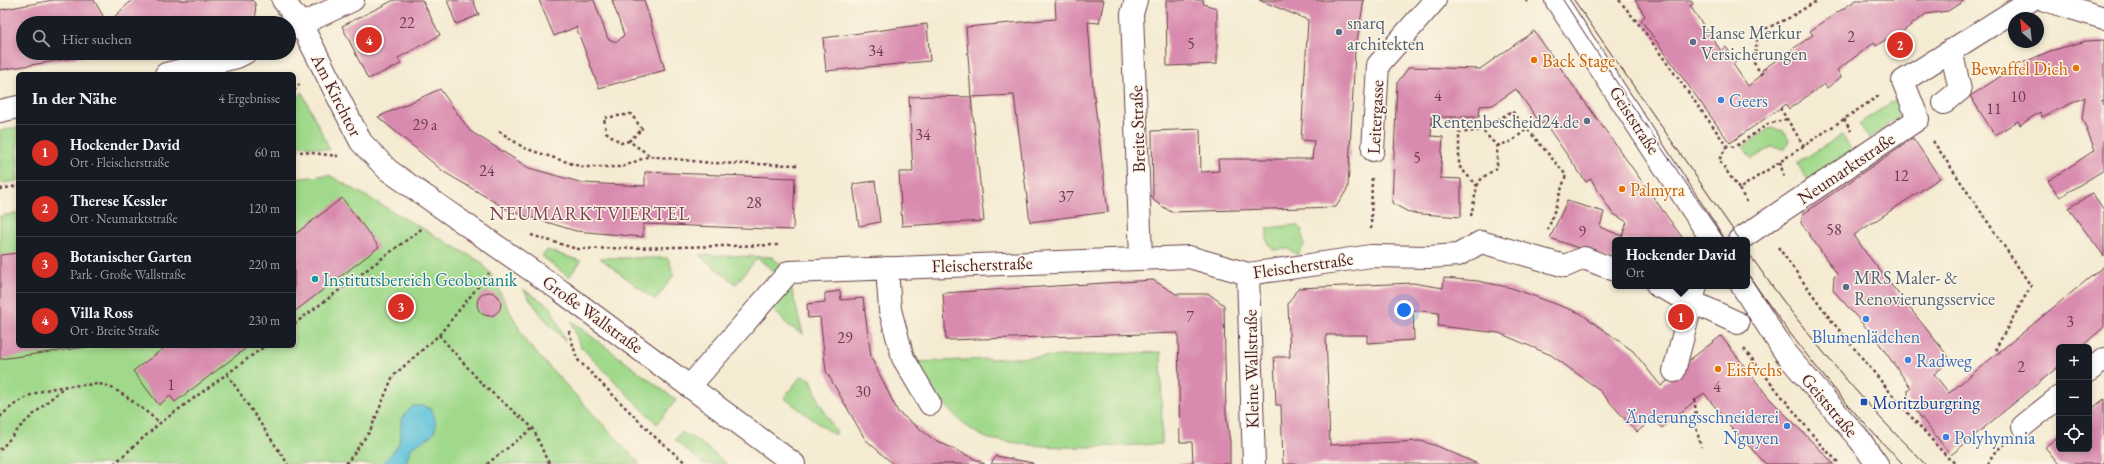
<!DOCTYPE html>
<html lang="de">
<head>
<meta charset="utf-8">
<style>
  body { margin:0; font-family:"EB Garamond",serif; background:#242831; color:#f1f3f6 }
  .controls { position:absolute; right:12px; bottom:12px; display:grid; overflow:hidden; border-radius:6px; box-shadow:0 2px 6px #0003 }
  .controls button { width:36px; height:36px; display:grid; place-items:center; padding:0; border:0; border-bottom:1px solid #363941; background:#171b24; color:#f1f3f6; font:20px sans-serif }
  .compass { position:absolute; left:2008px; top:12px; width:36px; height:36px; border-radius:50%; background:#171b24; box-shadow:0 2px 6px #0003; rotate:333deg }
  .you { position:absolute; left:1404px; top:310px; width:14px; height:14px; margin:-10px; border:3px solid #fff; border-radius:50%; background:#1a73e8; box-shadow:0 0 0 6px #1a73e833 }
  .badge { display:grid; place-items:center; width:26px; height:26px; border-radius:50%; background:#d93025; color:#fff; font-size:13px; font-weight:700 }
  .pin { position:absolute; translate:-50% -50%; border:2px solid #fff; box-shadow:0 1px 4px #0006 }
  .popup { position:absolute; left:1612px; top:237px; width:138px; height:52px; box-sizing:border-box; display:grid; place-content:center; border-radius:6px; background:#171b24; filter:drop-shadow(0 1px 3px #0005); font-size:13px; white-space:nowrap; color:#9ea1a6 }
  .popup b { font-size:15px; color:#f1f3f6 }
  .popup::after { content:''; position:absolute; left:50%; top:100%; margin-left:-8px; border:8px solid transparent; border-top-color:#171b24 }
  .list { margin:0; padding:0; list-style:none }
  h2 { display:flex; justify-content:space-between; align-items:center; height:52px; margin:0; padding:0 16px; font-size:17px }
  h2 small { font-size:13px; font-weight:400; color:#9ea1a6 }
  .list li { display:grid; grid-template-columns:26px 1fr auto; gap:12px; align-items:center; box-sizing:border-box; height:56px; padding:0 16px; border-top:1px solid #363941 }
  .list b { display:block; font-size:15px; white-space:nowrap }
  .list p { margin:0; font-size:13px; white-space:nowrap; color:#9ea1a6 }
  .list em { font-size:13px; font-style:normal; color:#9ea1a6 }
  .icon { flex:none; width:22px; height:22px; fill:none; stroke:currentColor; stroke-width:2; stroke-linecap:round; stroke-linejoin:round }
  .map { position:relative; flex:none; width:2104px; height:464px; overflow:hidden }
  .search { position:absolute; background:#171b24; box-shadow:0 2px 6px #0003; left:16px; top:16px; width:280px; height:44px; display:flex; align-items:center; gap:10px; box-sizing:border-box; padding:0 14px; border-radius:22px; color:#9ea1a6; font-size:15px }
  .panel { position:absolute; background:#171b24; box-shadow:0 2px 6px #0003; left:16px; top:72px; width:280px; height:276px; border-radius:6px }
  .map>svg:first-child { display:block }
  .green { fill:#a0d98b; stroke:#757c5b }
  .water { fill:#5cc2da; stroke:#537082 }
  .building { fill:#d98baf }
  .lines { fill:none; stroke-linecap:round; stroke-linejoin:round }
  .street-casing { stroke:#643e44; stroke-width:24 }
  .path { stroke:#643e44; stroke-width:2.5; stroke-dasharray:3 3; stroke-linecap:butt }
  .street { stroke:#fff; stroke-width:22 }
  .tram { stroke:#4a1f2b; stroke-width:1 }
  .service-dot { fill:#5c6f8a; stroke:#fcf5e5; stroke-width:1.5 }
  .food-dot { fill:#e8710a; stroke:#fcf5e5; stroke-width:1.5 }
  .shop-dot { fill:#3f7fe0; stroke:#fcf5e5; stroke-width:1.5 }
  .culture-dot { fill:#0f9aa8; stroke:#fcf5e5; stroke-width:1.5 }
  .transit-dot { fill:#1a4fb4; stroke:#fcf5e5; stroke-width:1.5 }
  .labels { text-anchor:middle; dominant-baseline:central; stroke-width:3; stroke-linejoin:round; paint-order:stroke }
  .number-label { font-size:16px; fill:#6e3a4c }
  .service-label { font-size:18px; fill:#4e5e75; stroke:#fcf5e5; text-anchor:start }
  .food-label { font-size:18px; fill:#c56008; stroke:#fcf5e5; text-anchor:start }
  .street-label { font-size:18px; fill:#4a1f2b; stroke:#fcf5e5 }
  .shop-label { font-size:18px; fill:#366cbe; stroke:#fcf5e5; text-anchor:start }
  .culture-label { font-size:18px; fill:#0d838f; stroke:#fcf5e5; text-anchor:start }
  .transit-label { font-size:18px; fill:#164399; stroke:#fcf5e5; text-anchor:start }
  .neighbourhood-label { font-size:19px; letter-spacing:1px; fill:#7c4559; stroke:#fcf5e5 }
</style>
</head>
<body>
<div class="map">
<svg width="2104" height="464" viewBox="0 0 2104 464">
  <rect width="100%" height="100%" fill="#fcf5e5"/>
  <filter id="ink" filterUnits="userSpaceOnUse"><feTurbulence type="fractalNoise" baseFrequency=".025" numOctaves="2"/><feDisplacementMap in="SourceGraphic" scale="8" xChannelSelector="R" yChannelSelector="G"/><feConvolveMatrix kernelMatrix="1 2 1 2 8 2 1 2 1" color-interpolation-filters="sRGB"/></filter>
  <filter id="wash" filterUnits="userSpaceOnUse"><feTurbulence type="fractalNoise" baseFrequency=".012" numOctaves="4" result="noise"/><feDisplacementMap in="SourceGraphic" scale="16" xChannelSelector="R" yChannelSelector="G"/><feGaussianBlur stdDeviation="0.9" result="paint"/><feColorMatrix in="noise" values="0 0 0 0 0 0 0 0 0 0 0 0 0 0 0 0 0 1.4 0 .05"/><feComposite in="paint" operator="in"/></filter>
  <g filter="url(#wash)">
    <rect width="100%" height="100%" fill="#f4ebd2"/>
    <path class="green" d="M 302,92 L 330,150 L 294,144 L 294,102 Z
      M 1898,98 L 1907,111 L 1869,138 L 1859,124 Z
      M 18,127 L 18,181 L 0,183 L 0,131 Z
      M 1770,128 L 1784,131 L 1789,140 L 1785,149 L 1771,147 L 1752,159 L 1743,147 Z
      M 1842,135 L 1853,152 L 1808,181 L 1797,163 Z
      M 329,175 L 481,262 L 490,273 L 526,342 L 640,464 L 0,464 L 0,216 L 18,213 L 18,346 L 294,346 L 294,179 Z
      M 1296,225 L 1302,229 L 1304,246 L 1297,255 L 1289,249 L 1273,250 L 1267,241 L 1267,228 Z
      M 547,250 L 581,261 L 569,277 L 542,256 Z
      M 699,255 L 772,257 L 781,265 L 775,272 L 757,258 L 736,284 Z
      M 600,258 L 668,258 L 674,275 L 655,300 Z
      M 791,287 L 803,334 L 789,326 L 772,309 Z
      M 523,289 L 551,307 L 565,341 L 541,315 Z
      M 571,321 L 676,400 L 657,424 L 580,346 Z
      M 1161,352 L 1162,444 C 1110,446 1056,451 1005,441 C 998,440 990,440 984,437 C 958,425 928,387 915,362 Z
      M 801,376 L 811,379 L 818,400 L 837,433 L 834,435 L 784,398 Z
      M 681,432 L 698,441 L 727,464 L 703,464 L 675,440 Z"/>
    <path class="water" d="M 413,406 L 424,406 L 432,410 C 442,435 431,436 412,447 L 405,464 L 384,464 C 387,456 396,451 399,443 C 404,424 395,422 413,406 Z"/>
    <g id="blocks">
      <path class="building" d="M 53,0 L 94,0 L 107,23 L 23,23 L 23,53 L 98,54 L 0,70 L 0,10 Z
        M 132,0 L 252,0 L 255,3 L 256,15 L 251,22 L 245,23 L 108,23 Z
        M 394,0 L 422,0 L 440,35 L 398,58 L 401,64 L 368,79 L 342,26 Z
        M 447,0 L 473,0 L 479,15 L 456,24 Z
        M 539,0 L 594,0 L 608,39 L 617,42 L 624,35 L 612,0 L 644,0 L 665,70 L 599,88 L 576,27 L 554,36 Z
        M 1055,0 L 1104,0 L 1099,23 L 1088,22 L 1093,88 L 1108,212 L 1030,222 L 1014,95 L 971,97 L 966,27 L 1056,19 Z
        M 1166,0 L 1204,0 L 1203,4 L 1217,8 L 1217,64 L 1167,66 Z
        M 1259,0 L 1364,0 L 1355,52 L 1348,188 L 1336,207 L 1171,212 L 1153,200 L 1152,131 L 1200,129 L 1201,172 L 1219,171 L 1218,159 L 1312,159 L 1314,141 L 1301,140 L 1308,20 Z
        M 1635,0 L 1691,0 L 1693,4 L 1690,6 L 1721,51 L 1726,47 L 1736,62 L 1733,64 L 1748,86 L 1764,73 L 1762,70 L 1813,35 L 1810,31 L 1856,0 L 1965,0 L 1948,11 L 1926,14 L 1890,41 L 1888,38 L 1876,46 L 1874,43 L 1837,70 L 1841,77 L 1827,88 L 1824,84 L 1789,109 L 1786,104 L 1730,143 L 1641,20 L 1645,16 Z
        M 927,24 L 930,61 L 826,71 L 823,38 Z
        M 1534,31 L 1684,240 L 1615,240 L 1615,261 L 1550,238 L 1567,201 L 1604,212 L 1600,227 L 1622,236 L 1627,222 L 1612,213 L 1591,179 L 1586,182 L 1544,122 L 1541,124 L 1516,89 L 1493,105 L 1480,106 L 1479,117 L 1432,117 L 1431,136 L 1443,137 L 1440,178 L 1461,179 L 1461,217 L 1410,213 L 1392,203 L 1397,83 L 1409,67 L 1480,69 Z
        M 2104,40 L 2104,101 L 2102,100 L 2104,105 L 2104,170 L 2060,197 L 2048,181 L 2095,150 L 2082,118 L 2085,97 L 2042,117 L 2040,112 L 2020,125 L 2018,121 L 1995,135 L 1970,96 L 2020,64 L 2050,51 L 2086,41 Z
        M 440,89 L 470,131 L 529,168 L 583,183 L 645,186 L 645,172 L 795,178 L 793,230 L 643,224 L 643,237 L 576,231 L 510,211 L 444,172 L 378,117 Z
        M 934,96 L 971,97 L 984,221 L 902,226 L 899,172 L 913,172 L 909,97 Z
        M 1913,138 L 1940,178 L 1854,235 L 1866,253 L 1951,360 L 1934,374 L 1949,393 L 2104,266 L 2104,327 L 2081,347 L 2059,347 L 2059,366 L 1951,455 L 1908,401 L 1908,390 L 1911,388 L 1876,339 L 1833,290 L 1834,277 L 1837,274 L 1801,223 L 1803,214 Z
        M 875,181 L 880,222 L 859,226 L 853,184 Z
        M 2093,194 L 2104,210 L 2104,256 L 2068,208 Z
        M 342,198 L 379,247 L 294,312 L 294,235 Z
        M 18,253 L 18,346 L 86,347 L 0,359 L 0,255 Z
        M 1444,278 L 1478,281 L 1512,288 L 1580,313 L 1633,351 L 1661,386 L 1670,379 L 1667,377 L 1721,336 L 1769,398 L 1834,464 L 1766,464 L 1730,426 L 1704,393 L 1662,428 L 1654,418 L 1637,432 L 1597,388 L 1551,355 L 1499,333 L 1438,326 L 1439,313 L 1413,310 L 1414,340 L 1367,343 L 1367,335 L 1326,335 L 1330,445 L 1421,441 L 1437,446 L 1478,464 L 1283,464 L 1281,405 L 1276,405 L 1274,357 L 1290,357 L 1288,304 L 1298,288 L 1413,283 L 1443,288 Z
        M 1153,280 L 1176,294 L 1209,294 L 1224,305 L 1226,414 L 1230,442 L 1230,464 L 1177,464 L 1193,462 L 1192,442 L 1180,442 L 1178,333 L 946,340 L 943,293 Z
        M 840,291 L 841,300 L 863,298 L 871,357 L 898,412 L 933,439 L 985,464 L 893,464 L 865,439 L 826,371 L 820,317 L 808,318 L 807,304 L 825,302 L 825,293 Z
        M477 304a12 12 0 1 1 24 0a12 12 0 1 1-24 0Z
        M 167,346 L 249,346 L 175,402 L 170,396 L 159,405 L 133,371 Z
        M 2104,399 L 2104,464 L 2059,464 L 2045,447 L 2059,436 L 2059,449 L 2089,449 L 2089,411 Z
        M 996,456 L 1033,463 L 1033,464 L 991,464 Z"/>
    </g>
  </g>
  <g filter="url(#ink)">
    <use href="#blocks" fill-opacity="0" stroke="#643e44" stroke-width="1"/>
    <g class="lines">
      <g class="street-casing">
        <path id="street" d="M 283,0 L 301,24 L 361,142 L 388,170 L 561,291 L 794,464
          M 1136,0 L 1132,14 L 1141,258
          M 1556,0 L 1712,240
          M 2045,0 L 2104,18
          M 289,30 L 353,0
          M 166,74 L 237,57 L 245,53
          M 1944,103 L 1960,90 L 1951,50
          M 0,111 L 18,107
          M 1373,150 L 1378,65 L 1435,0
          M 1739,240 L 1918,119 L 1903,81 L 2031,0
          M 887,268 L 890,310 L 903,358 L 930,404
          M 1248,274 L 1254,464
          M 1658,286 L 1738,323
          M 1742,286 L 1786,354 L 1860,440 L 1877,464
          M 1674,371 L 1696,286
          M 2089,371 L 2104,359
          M 690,386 L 789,272 L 1189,257 L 1248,274 L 1371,256 L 1429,257 L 1458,255 L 1481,242 L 1565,266 L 1584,258 L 1615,270
          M 2023,426 L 2059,397"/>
      </g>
      <path class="path" d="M 1526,0 L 1529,5
        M 1619,0 L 1641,27 L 1727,146 L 1735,147 L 1768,124 L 1787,119
        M 1762,75 L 1754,63 L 1758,32 L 1789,18 L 1818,0
        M 294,91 L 301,82
        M 1780,108 L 1804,146
        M 1844,119 L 1851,131
        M 499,131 L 524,148 L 582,167 L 622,167 L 649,156 L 711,163 L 798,165
        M 629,141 L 621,143 L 606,132 L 604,118 L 631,114 L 642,129 L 629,141 L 649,155
        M 1933,141 L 2031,286 L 1996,348 L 2000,353
        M 1497,146 L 1512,141 L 1527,129
        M 1727,146 L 1719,160 L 1739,189
        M 294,151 L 338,156
        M 1780,162 L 1784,177
        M 1477,186 L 1482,178 L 1497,168 L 1497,146 L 1482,130
        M 0,189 L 18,186
        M 1747,202 L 1739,189 L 1880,95
        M 1471,216 L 1477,186 L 1459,166 L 1459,133 L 1482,130 L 1512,111 L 1566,175 L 1547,233
        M 1371,229 L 1372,176
        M 531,235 L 577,249 L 777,245 L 778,247
        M 1778,247 L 1831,320 L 1899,403 L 1947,457 L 1956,464
        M 294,324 L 424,227
        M 569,331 L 577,359 L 656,438 L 687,464
        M 439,335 L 483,385 L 533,428 L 546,458 L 550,464
        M 1744,349 L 1820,444 L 1840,464
        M 227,374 L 288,464
        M 1695,399 L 1696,427 L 1701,447
        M 0,417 C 25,392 48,387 83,385 C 89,385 98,383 104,385 C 118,388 148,413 160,423
        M 0,450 L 22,425 L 65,386
        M 114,464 L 160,423 L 265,346
        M 346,464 L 370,431 L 393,376 L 439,335 L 489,273
        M 487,464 L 533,428
        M 1988,464 L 1993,454 L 2004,444"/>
      <use href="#street" class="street"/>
      <path class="tram" d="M 1563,0 L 1623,92 L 1725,240
        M 1574,0 L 1740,240
        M 1747,251 C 1800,327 1858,398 1925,464
        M 1747,273 C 1793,341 1845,406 1903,464"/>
    </g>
  </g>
  <g class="service-dot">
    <circle cx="1339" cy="32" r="4"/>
    <circle cx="1693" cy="42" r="4"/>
    <circle cx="1587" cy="121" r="4"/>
    <circle cx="1846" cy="287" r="4"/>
  </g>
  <g class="food-dot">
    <circle cx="1534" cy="60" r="4"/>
    <circle cx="2076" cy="68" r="4"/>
    <circle cx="1622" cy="189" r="4"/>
    <circle cx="1718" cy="369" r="4"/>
  </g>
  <g class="shop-dot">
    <circle cx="1721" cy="100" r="4"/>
    <circle cx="1866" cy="319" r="4"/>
    <circle cx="1908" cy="360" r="4"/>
    <circle cx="1787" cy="426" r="4"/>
    <circle cx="1946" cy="437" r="4"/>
  </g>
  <circle class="culture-dot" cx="315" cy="279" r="4"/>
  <rect class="transit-dot" x="1860" y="398" width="8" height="8" rx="2"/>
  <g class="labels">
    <g class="number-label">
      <text x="407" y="22">22</text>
      <text x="1851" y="36">2</text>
      <text x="1191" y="43">5</text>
      <text x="876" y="50">34</text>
      <text x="1438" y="95">4</text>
      <text x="2018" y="96">10</text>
      <text x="1994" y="108">11</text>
      <text x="425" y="124">29 a</text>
      <text x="923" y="134">34</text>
      <text x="1417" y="157">5</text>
      <text x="487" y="170">24</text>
      <text x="1901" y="175">12</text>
      <text x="1066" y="196">37</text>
      <text x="754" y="202">28</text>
      <text x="1834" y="229">58</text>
      <text x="1582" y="231">9</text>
      <text x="1190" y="316">7</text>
      <text x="2070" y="321">3</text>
      <text x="845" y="337">29</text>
      <text x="2021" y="366">2</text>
      <text x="171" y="384">1</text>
      <text x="1717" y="386">4</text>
      <text x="863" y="391">30</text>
    </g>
    <g class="service-label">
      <text x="1347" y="22">snarq<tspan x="1347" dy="21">architekten</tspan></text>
      <text x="1701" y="32">Hanse Merkur<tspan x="1701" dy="21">Versicherungen</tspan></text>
      <text x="1579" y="121" text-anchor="end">Rentenbescheid24.de</text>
      <text x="1854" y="277">MRS Maler- &amp;<tspan x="1854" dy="21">Renovierungsservice</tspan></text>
    </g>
    <g class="food-label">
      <text x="1542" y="60">Back Stage</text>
      <text x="2068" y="68" text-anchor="end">Bewaffel Dich</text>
      <text x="1630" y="189">Palmyra</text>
      <text x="1726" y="369">Eisfvchs</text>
    </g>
    <g class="street-label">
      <text transform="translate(337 95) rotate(63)">Am Kirchtor</text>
      <text transform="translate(1375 117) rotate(-87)">Leitergasse</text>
      <text transform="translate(1635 120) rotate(57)">Geiststraße</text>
      <text transform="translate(1137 129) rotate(-92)">Breite Straße</text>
      <text transform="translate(1846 168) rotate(-34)">Neumarktstraße</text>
      <text transform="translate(982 264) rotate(-2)">Fleischerstraße</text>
      <text transform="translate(1303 265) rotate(-8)">Fleischerstraße</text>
      <text transform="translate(593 314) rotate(36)">Große Wallstraße</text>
      <text transform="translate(1251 369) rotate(-91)">Kleine Wallstraße</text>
      <text transform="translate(1830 405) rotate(50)">Geiststraße</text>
    </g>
    <g class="shop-label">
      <text x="1729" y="100">Geers</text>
      <text x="1866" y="336" text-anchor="middle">Blumenlädchen</text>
      <text x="1916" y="360">Radweg</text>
      <text x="1779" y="416" text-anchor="end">Änderungsschneiderei<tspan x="1779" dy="21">Nguyen</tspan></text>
      <text x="1954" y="437">Polyhymnia</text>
    </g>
    <g class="culture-label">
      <text x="323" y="279">Institutsbereich Geobotanik</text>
    </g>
    <g class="transit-label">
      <text x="1872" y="402">Moritzburgring</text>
    </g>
    <g class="neighbourhood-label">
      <text x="590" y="213">NEUMARKTVIERTEL</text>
    </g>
  </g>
</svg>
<div class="controls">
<button>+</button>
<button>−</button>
<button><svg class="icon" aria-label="locate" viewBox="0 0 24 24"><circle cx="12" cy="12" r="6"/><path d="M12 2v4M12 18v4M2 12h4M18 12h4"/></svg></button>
</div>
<svg class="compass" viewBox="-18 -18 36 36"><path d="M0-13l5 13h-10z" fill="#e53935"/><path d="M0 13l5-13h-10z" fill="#9ea1a6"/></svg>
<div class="you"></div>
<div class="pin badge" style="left:1681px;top:317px">1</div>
<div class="popup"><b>Hockender David</b>Ort</div>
<div class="pin badge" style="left:1900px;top:45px">2</div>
<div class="pin badge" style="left:401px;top:307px">3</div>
<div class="pin badge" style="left:369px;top:40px">4</div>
<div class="search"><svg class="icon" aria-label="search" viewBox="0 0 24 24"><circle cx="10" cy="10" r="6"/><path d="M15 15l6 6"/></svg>Hier suchen</div>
<section class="panel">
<h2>In der Nähe<small>4 Ergebnisse</small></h2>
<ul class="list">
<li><span class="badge">1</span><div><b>Hockender David</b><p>Ort · Fleischerstraße</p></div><em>60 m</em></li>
<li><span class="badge">2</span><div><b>Therese Kessler</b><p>Ort · Neumarktstraße</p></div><em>120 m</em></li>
<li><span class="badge">3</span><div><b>Botanischer Garten</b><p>Park · Große Wallstraße</p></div><em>220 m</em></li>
<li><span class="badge">4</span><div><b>Villa Ross</b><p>Ort · Breite Straße</p></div><em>230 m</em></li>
</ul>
</section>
</div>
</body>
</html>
